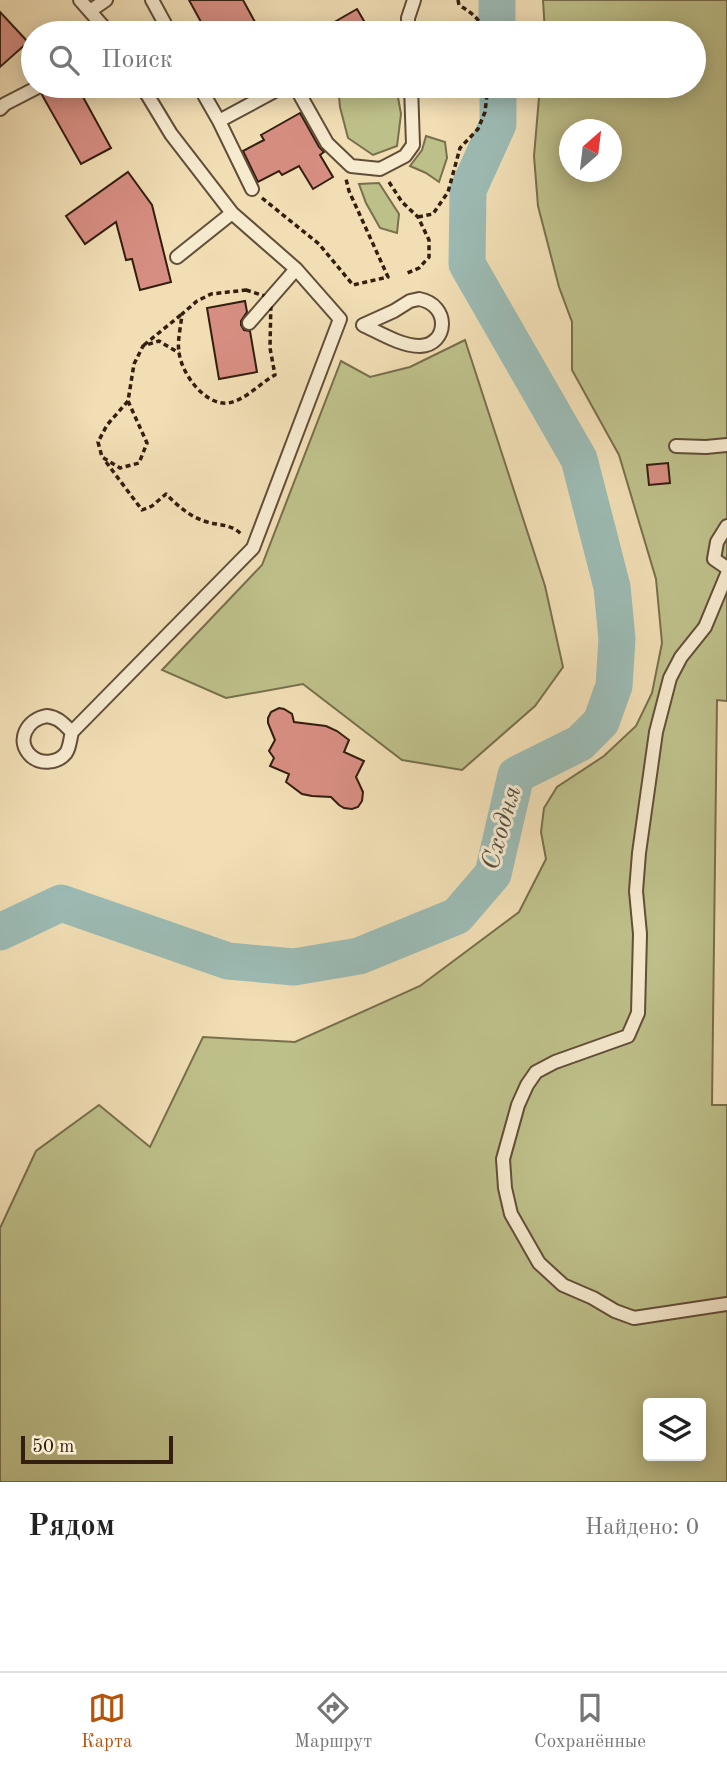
<!DOCTYPE html>
<html lang="ru">
<head>
<meta charset="utf-8">
<style>
  body { margin:0; font-family:"Old Standard TT",serif; background:#f6f6f6; color:#222 }
  .controls { position:absolute; right:21px; bottom:21px; display:grid; overflow:hidden; border-radius:7px; box-shadow:0 4px 18px #0003 }
  .controls button { width:63px; height:63px; display:grid; place-items:center; padding:0; border:0; border-bottom:2px solid #e0e0e0; background:#fff; color:#222; font:35px sans-serif }
  .compass { position:absolute; left:559px; top:119px; width:63px; height:63px; border-radius:50%; background:#fff; box-shadow:0 4px 18px #0003; rotate:28deg }
  .scale { position:absolute; left:21px; bottom:18px; width:152px; box-sizing:border-box; padding-left:7px; border:4px solid #331e0f; border-top:0; font-size:19px; line-height:24px; white-space:nowrap; color:#331e0f; -webkit-text-stroke:5px #f6eacf; paint-order:stroke }
  .list { margin:0; padding:0; list-style:none }
  h2 { display:flex; justify-content:space-between; align-items:center; height:91px; margin:0; padding:0 28px; font-size:30px }
  h2 small { font-size:23px; font-weight:400; color:#767676 }
  .icon { flex:none; width:38px; height:38px; fill:none; stroke:currentColor; stroke-width:2; stroke-linecap:round; stroke-linejoin:round }
  .map { position:relative; flex:none; width:727px; height:1482px; overflow:hidden }
  .search { position:absolute; background:#fff; box-shadow:0 4px 18px #0003; left:21px; right:21px; top:21px; height:77px; display:flex; align-items:center; gap:18px; box-sizing:border-box; padding:0 24px; border-radius:38px; color:#767676; font-size:26px }
  .sheet { height:189px; background:#fff }
  nav { display:flex; justify-content:space-around; align-items:center; box-sizing:border-box; height:98px; border-top:2px solid #e0e0e0; background:#fff; font-size:19px; color:#767676 }
  nav a { display:grid; justify-items:center; gap:4px }
  nav .on { color:#b45309 }
  .map>svg:first-child { display:block }
  .green { fill:#bec08a; stroke:#786f4c; stroke-width:2; fill-rule:evenodd }
  .lines { fill:none; stroke-linecap:round; stroke-linejoin:round }
  .river { stroke:#9cbbb4; stroke-width:37 }
  .building { fill:#d78e82; stroke:#331e0f; stroke-width:2 }
  .lane-casing { stroke:#624e38; stroke-width:16 }
  .path { stroke:#331e0f; stroke-width:3.5; stroke-dasharray:5 3.5; stroke-linecap:butt }
  .lane { stroke:#f6eacf; stroke-width:12 }
  .labels { text-anchor:middle; dominant-baseline:central; stroke-width:6; stroke-linejoin:round; paint-order:stroke }
  .water-label { font-size:26px; font-style:italic; fill:#524d41; stroke:#f6eacf }
</style>
</head>
<body>
<div class="map">
<svg width="727" height="1482" viewBox="0 0 727 1482">
  <rect width="100%" height="100%" fill="#f1deb5"/>
  <filter id="stains"><feTurbulence type="fractalNoise" baseFrequency=".00286" numOctaves="4"/><feColorMatrix values="0 0 0 0 .2 0 0 0 0 .09 0 0 0 0 .02 0 0 0 .5 -.17"/></filter>
  <radialGradient id="worn" r=".72"><stop offset=".6" stop-color="#630" stop-opacity="0"/><stop offset="1" stop-color="#630" stop-opacity=".3"/></radialGradient>
  <path class="green" d="M 543,0 L 727,0 L 727,701 L 717,700 L 712,1105 L 727,1105 L 727,1482 L 0,1482 L 0,1228 L 36,1151 L 99,1105 L 150,1147 L 203,1037 L 295,1042 L 420,986 L 519,912 L 546,859 L 541,832 L 544,808 L 557,787 L 604,756 L 636,726 L 652,693 L 662,643 L 656,579 L 619,455 L 572,370 L 572,322 L 559,287 L 538,206 L 534,156 L 540,86 L 694,86 L 694,33 L 545,33 ZM 570,130 L 612,130 L 612,172 L 570,172 ZM 648,1403 L 701,1403 L 701,1456 L 648,1456 Z
    M 338,86 L 396,86 L 401,114 L 397,146 L 373,155 L 348,138 L 340,107 Z
    M 426,136 L 445,142 L 447,158 L 439,182 L 426,173 L 410,166 L 422,150 Z
    M 379,183 L 399,214 L 397,233 L 380,228 L 366,203 L 359,184 Z
    M 465,340 L 545,586 L 563,667 L 535,706 L 462,770 L 402,760 L 303,684 L 226,698 L 162,670 L 262,565 L 341,361 L 370,377 L 410,367 Z"/>
  <g class="lines">
    <path class="river" d="M 497,0 L 497,33
      M 0,932 L 61,903 L 228,961 L 294,967 L 359,956 L 457,916 L 493,874 L 516,775 L 580,743 L 601,722 L 614,686 L 617,639 L 612,587 L 579,459 L 467,264 L 468,190 L 498,124 L 498,86"/>
  </g>
  <path class="building" d="M 189,0 L 243,0 L 261,33 L 207,33 Z
    M 357,9 L 371,33 L 324,33 L 324,28 Z
    M 0,12 L 28,42 L 0,67 Z
    M 58,86 L 77,86 L 111,148 L 81,164 L 42,95 Z
    M 300,113 L 319,147 L 324,152 L 320,155 L 333,177 L 313,189 L 299,166 L 282,175 L 279,171 L 258,182 L 243,151 L 264,140 L 261,135 Z
    M 128,172 L 152,205 L 171,282 L 140,290 L 132,259 L 126,260 L 116,222 L 85,244 L 66,216 Z
    M 245,301 L 247,312 L 241,321 L 241,325 L 244,330 L 250,331 L 257,372 L 219,379 L 207,308 Z
    M 668,463 L 670,483 L 649,485 L 647,465 Z
    M 279,708 L 284,709 L 292,714 L 294,722 L 326,726 L 337,731 L 349,740 L 344,752 L 364,761 L 356,777 L 363,792 L 362,801 L 358,807 L 352,809 L 344,808 L 339,805 L 331,797 L 312,796 L 302,794 L 286,782 L 289,774 L 270,766 L 274,758 L 269,751 L 275,740 L 268,723 L 268,718 L 271,712 Z"/>
  <g class="lines">
    <g class="lane-casing">
      <path id="lane" d="M 80,0 L 109,33
        M 152,0 L 170,33
        M 90,11 L 106,0
        M 310,33 L 316,30
        M 408,33 L 408,18 L 414,0
        M 199,86 L 219,121 L 252,189
        M 295,86 L 327,143 L 351,166 L 380,169 L 405,156 L 413,145 L 411,86
        M 0,109 L 5,104 L 40,86
        M 219,121 L 284,86
        M 177,257 L 232,213
        M 419,299 C 451,305 448,345 420,346 C 401,346 380,333 363,325 L 394,311 L 410,301 Z
        M 249,323 L 296,269
        M 676,446 L 706,447 L 727,445
        M 727,526 L 717,542 L 714,559 L 727,568
        M 727,574 L 705,627 L 681,657 L 670,678 L 656,732 L 639,853 L 636,891 L 640,934 L 638,1013 L 628,1036 L 555,1062 L 536,1072 L 527,1085 L 518,1105 L 503,1159 L 505,1188 L 511,1214 L 539,1263 L 563,1285 L 593,1298 L 615,1311 L 634,1318 L 727,1304
        M 47,716 C 60,718 63,724 72,732 C 70,739 70,747 66,753 C 58,763 41,765 31,756 C 15,741 27,719 47,716 Z
        M 72,732 L 253,548 L 340,319 L 296,269 L 232,213 L 171,134 L 142,86"/>
    </g>
    <path class="path" d="M 458,0 L 459,5 C 471,13 481,18 483,33
      M 389,182 L 402,202 L 418,217 L 429,240 L 429,257 L 419,268 L 405,274
      M 262,198 L 319,244 L 353,285 L 388,277 L 349,191 L 346,179
      M 418,217 L 433,214 L 448,192 L 460,148 L 478,129 L 485,112 L 488,86
      M 246,290 L 271,298 L 270,348 L 275,375 C 260,383 246,400 228,403 C 205,406 181,373 179,352 C 177,341 181,326 182,314 L 197,301 L 211,294 Z
      M 144,345 L 182,314
      M 128,401 L 147,443 L 139,463 L 120,468 L 102,457 L 98,442 L 107,425 L 128,401 L 134,364 L 143,346 L 159,341 L 179,353
      M 106,462 L 142,510 L 152,506 L 166,494 C 177,505 189,516 204,521 C 218,526 231,523 242,535"/>
    <use href="#lane" class="lane"/>
  </g>
  <g class="labels">
    <g class="water-label">
      <text transform="translate(502 828) rotate(-74)">Сходня</text>
    </g>
  </g>
  <rect width="100%" height="100%" filter="url(#stains)"/>
  <rect width="100%" height="100%" fill="url(#worn)"/>
</svg>
<div class="controls">
<button><svg class="icon" aria-label="layers" viewBox="0 0 24 24"><path d="M12 4l9 5-9 5-9-5zM3 14l9 5 9-5"/></svg></button>
</div>
<svg class="compass" viewBox="-18 -18 36 36"><path d="M0-13l5 13h-10z" fill="#e53935"/><path d="M0 13l5-13h-10z" fill="#767676"/></svg>
<div class="scale">50 m</div>
<div class="search"><svg class="icon" aria-label="search" viewBox="0 0 24 24"><circle cx="10" cy="10" r="6"/><path d="M15 15l6 6"/></svg>Поиск</div>
</div>
<section class="sheet">
<h2>Рядом<small>Найдено: 0</small></h2>
<ul class="list">
</ul>
</section>
<nav>
<a class="on"><svg class="icon" aria-label="map" viewBox="0 0 24 24"><path d="M3 6l6-2 6 2 6-2v14l-6 2-6-2-6 2zM9 4v14M15 6v14"/></svg>Карта</a>
<a><svg class="icon" aria-label="directions" viewBox="0 0 24 24"><path d="M12 3l9 9-9 9-9-9zM9 14v-3h6M13 9l2 2-2 2"/></svg>Маршрут</a>
<a><svg class="icon" aria-label="saved" viewBox="0 0 24 24"><path d="M7 4h10v16l-5-4-5 4z"/></svg>Сохранённые</a>
</nav>
</body>
</html>
